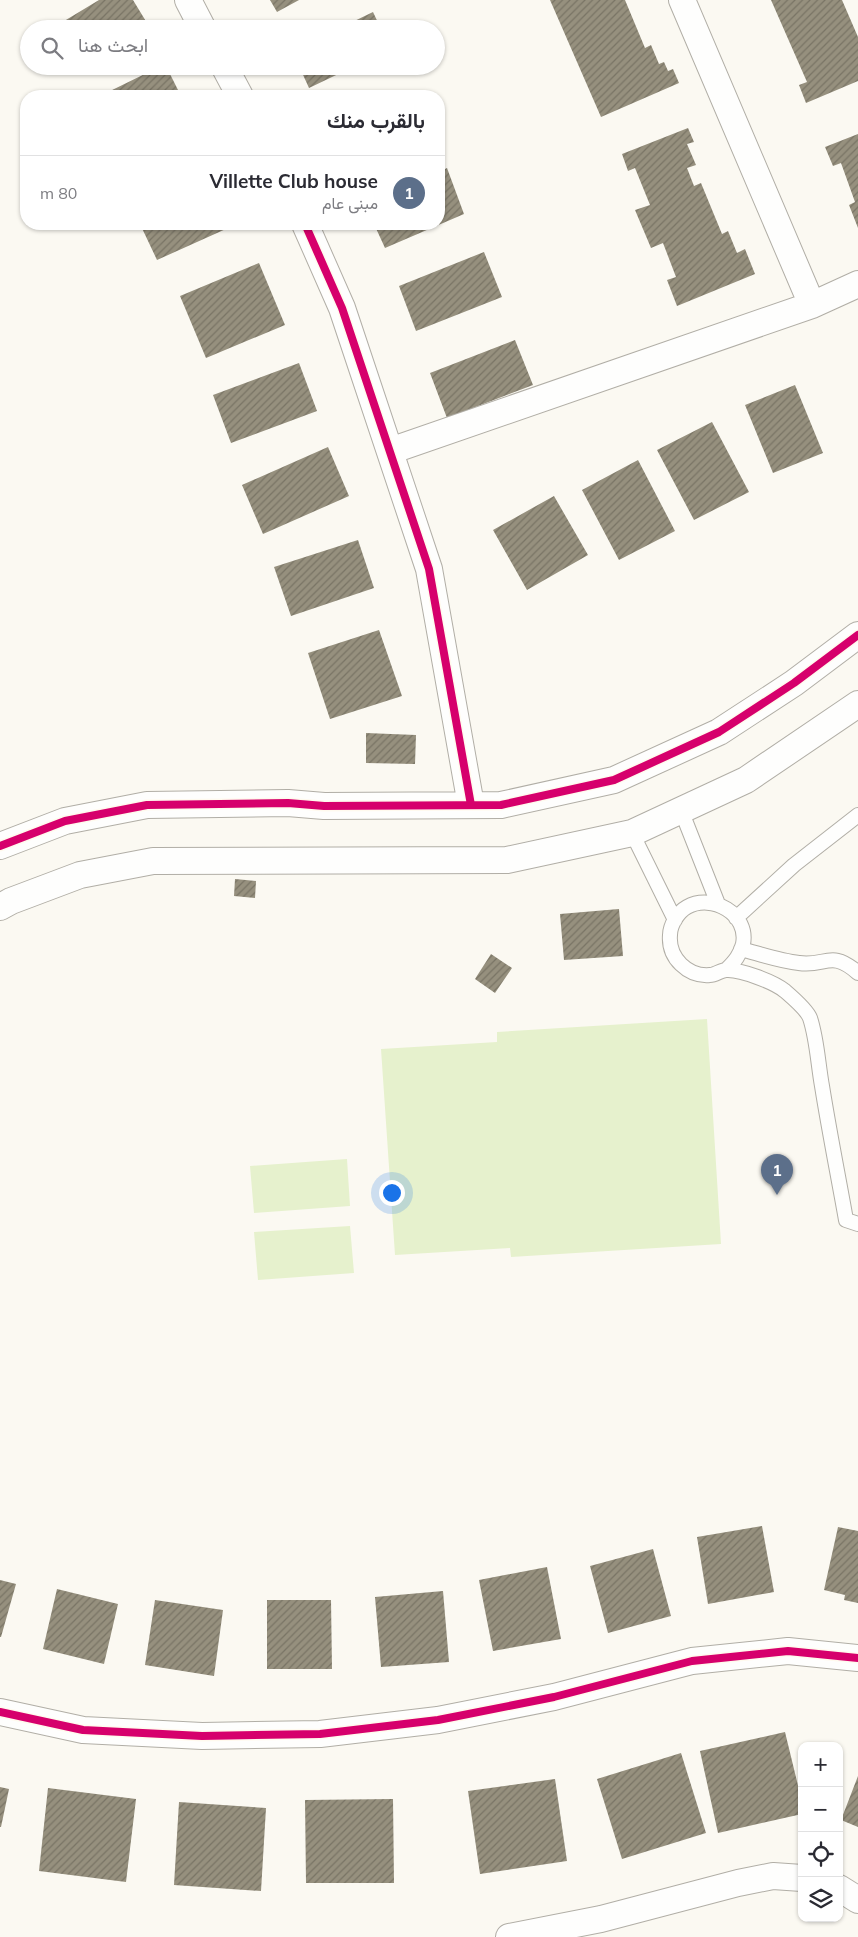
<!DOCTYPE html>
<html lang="ar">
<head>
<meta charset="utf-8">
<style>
  body { margin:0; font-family:Mulish,Vazirmatn,sans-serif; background:#f7f7f7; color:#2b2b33; direction:rtl }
  .controls { position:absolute; right:15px; bottom:15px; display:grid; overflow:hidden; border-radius:10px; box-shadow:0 1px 4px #0004 }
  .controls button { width:45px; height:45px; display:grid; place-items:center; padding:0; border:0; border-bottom:1px solid #e1e1e2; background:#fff; color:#2b2b33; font:25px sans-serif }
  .you { position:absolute; left:391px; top:1192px; width:18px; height:18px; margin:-12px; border:4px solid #fff; border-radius:50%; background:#1a73e8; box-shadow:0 0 0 8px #1a73e833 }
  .badge { display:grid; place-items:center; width:32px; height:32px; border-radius:50%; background:#b45309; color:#fff; font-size:16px; font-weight:700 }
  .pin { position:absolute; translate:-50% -41px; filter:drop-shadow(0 1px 2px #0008) }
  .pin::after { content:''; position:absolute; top:26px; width:18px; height:15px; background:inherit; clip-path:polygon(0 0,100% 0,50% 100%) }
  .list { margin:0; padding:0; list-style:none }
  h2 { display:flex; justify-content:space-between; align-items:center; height:65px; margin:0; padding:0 20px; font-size:21px }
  h2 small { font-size:16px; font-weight:400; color:#7c7c81 }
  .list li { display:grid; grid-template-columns:32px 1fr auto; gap:15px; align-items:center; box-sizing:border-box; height:75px; padding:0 20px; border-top:1px solid #e1e1e2 }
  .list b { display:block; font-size:19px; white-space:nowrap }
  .list p { margin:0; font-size:16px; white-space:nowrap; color:#7c7c81 }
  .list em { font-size:16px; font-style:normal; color:#7c7c81 }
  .icon { flex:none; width:28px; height:28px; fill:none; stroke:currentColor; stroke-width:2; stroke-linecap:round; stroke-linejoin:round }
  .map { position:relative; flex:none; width:858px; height:1937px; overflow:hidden; direction:ltr }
  .search { position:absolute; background:#fff; box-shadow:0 1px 4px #0004; left:20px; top:20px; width:425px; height:55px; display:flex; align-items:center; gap:12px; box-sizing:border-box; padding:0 18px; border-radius:28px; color:#7c7c81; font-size:19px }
  .panel { position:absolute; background:#fff; box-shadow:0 1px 4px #0004; left:20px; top:90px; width:425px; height:140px; border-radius:20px; direction:rtl }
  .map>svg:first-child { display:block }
  .garden { fill:#e6f1cd }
  .building { fill:url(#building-hatch) }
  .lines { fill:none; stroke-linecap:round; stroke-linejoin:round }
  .lane-casing { stroke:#b1aea6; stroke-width:16 }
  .street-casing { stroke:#b1aea6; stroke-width:28 }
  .lane { stroke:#fefefd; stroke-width:14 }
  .street { stroke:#fefefd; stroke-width:26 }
  .cycleway-casing { stroke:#fffaee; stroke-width:11 }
  .cycleway { stroke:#d6006c; stroke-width:8 }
</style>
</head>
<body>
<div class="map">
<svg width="858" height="1937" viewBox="0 0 858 1937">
  <defs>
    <pattern id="building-hatch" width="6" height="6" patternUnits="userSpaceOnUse" patternTransform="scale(1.25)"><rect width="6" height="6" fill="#96907e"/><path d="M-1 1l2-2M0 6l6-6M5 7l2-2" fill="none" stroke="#797465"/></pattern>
  </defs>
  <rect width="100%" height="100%" fill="#fbf9f2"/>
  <path class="garden" d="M 707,1019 L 721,1244 L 511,1257 L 510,1248 L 395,1255 L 381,1049 L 497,1042 L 497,1032 Z
    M 347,1159 L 350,1206 L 254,1213 L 250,1166 Z
    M 350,1226 L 354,1273 L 258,1280 L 254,1232 Z"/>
  <path class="building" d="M 99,0 L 133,0 L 147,23 L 136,29 L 51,29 Z
    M 270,0 L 299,0 L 277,12 Z
    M 550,0 L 625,0 L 645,48 L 651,45 L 659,64 L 664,62 L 668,71 L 673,69 L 679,83 L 601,117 Z
    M 771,0 L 842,0 L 858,37 L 858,81 L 806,103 L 799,85 L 807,82 Z
    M 373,12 L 381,29 L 338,29 Z
    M 161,66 L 166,66 L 181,96 L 100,96 Z
    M 299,66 L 355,66 L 309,88 Z
    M 688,128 L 694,142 L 687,144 L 696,165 L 687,168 L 694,186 L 701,183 L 722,234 L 728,231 L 737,253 L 745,249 L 755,274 L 677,306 L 667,280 L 676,277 L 663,243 L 651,248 L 635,210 L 650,205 L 635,168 L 628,171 L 622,154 Z
    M 858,134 L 858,228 L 849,205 L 855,202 L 841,163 L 833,166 L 825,147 Z
    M 447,168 L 464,214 L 385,248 L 374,224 L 439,224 L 439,172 Z
    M 140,224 L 237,224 L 157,260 Z
    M 484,252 L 502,297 L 416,331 L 399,286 Z
    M 259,263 L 285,325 L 206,358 L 180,296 Z
    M 515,340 L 533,385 L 447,418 L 430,373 Z
    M 299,363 L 317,411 L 231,443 L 213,395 Z
    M 795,385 L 823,453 L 773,473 L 745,405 Z
    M 712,422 L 749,492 L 694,520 L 657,450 Z
    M 328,447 L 349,496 L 263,534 L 242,485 Z
    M 638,460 L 675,531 L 619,560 L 582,490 Z
    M 554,496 L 588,555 L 527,590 L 493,530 Z
    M 358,540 L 374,588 L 291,616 L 274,567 Z
    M 379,630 L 402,696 L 330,719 L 308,653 Z
    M 366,733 L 416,735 L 415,764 L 366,763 Z
    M 235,879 L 256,881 L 255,898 L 234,896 Z
    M 619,909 L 623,956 L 564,960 L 560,914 Z
    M 491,954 L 512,968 L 495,993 L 475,979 Z
    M 762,1526 L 774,1592 L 708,1604 L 697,1537 Z
    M 838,1527 L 858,1531 L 858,1603 L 844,1600 L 845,1595 L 824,1590 Z
    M 653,1549 L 671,1616 L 608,1633 L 590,1566 Z
    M 547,1567 L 561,1639 L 493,1651 L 479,1580 Z
    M 0,1580 L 16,1584 L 1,1637 L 0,1637 Z
    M 57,1589 L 118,1604 L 104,1664 L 43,1649 Z
    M 443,1591 L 449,1662 L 381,1667 L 375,1597 Z
    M 155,1600 L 223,1610 L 214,1676 L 145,1665 Z
    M 267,1600 L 331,1600 L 332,1669 L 267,1669 Z
    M 785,1732 L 802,1802 L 802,1814 L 718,1833 L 700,1751 Z
    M 681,1753 L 706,1833 L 622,1859 L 597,1779 Z
    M 858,1776 L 858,1827 L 841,1820 Z
    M 555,1779 L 567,1861 L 480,1874 L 468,1791 Z
    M 0,1787 L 9,1789 L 1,1827 L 0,1827 Z
    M 48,1788 L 136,1799 L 126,1882 L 39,1871 Z
    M 393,1799 L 394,1883 L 306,1883 L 305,1800 Z
    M 179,1802 L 266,1808 L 261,1891 L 174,1885 Z"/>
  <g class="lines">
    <g class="lane-casing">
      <path id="lane" d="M 681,810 L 718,904
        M 632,833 L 675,920
        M 736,918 L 794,865 L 858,815
        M 741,949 C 760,954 780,961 799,963 C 826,967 831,949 858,973
        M 727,969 C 735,961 740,955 743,944 C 749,914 712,893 687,907 C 678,912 670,925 670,935 C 668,958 688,977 710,975 C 716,975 722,969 728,970 C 742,970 774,982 785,991 C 792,997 807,1010 810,1018 C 817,1039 818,1064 822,1086 C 829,1130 838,1175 846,1220 L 858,1224"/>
    </g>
    <g class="street-casing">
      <path id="street" d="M 188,0 L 203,29
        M 682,0 L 812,305
        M 224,66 L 240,96
        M 305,224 L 342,308 L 429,569 L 471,805
        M 390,451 L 812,305 L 858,284
        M 0,846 L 65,821 L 147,805 L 288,803 L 324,806 L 501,805 L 614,780 L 719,732 L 794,683 L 858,635
        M 0,907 L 11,901 L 80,875 L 153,861 L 507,860 L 632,833 L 746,780 L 858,704
        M 0,1712 L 83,1730 L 202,1736 L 320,1734 L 438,1720 L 554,1697 L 692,1661 L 788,1651 L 858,1658
        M 839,1888 L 858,1900
        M 509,1937 L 601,1919 L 738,1883 L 773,1876 L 802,1878"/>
    </g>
    <use href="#lane" class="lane"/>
    <use href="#street" class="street"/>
    <g class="cycleway-casing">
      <path id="cycleway" d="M 305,224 L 342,308 L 429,569 L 471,805
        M 0,846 L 65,821 L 147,805 L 288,803 L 324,806 L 501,805 L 614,780 L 719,732 L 794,683 L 858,635
        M 0,1712 L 83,1730 L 202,1736 L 320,1734 L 438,1720 L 554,1697 L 692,1661 L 788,1651 L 858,1658"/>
    </g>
    <use href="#cycleway" class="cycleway"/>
  </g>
</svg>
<div class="controls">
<button>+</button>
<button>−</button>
<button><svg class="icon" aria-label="locate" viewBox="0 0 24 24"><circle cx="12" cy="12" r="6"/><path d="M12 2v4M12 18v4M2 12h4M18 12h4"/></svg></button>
<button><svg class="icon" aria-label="layers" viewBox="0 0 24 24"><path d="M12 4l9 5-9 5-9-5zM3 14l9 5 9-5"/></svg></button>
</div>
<div class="you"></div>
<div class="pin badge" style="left:777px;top:1195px;background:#5c6f8a">1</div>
<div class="search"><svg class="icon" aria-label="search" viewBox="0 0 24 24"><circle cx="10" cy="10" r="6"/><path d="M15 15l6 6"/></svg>ابحث هنا</div>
<section class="panel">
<h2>بالقرب منك<small></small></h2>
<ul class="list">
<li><span class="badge" style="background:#5c6f8a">1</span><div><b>Villette Club house</b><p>مبنى عام</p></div><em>80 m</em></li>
</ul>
</section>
</div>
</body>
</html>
